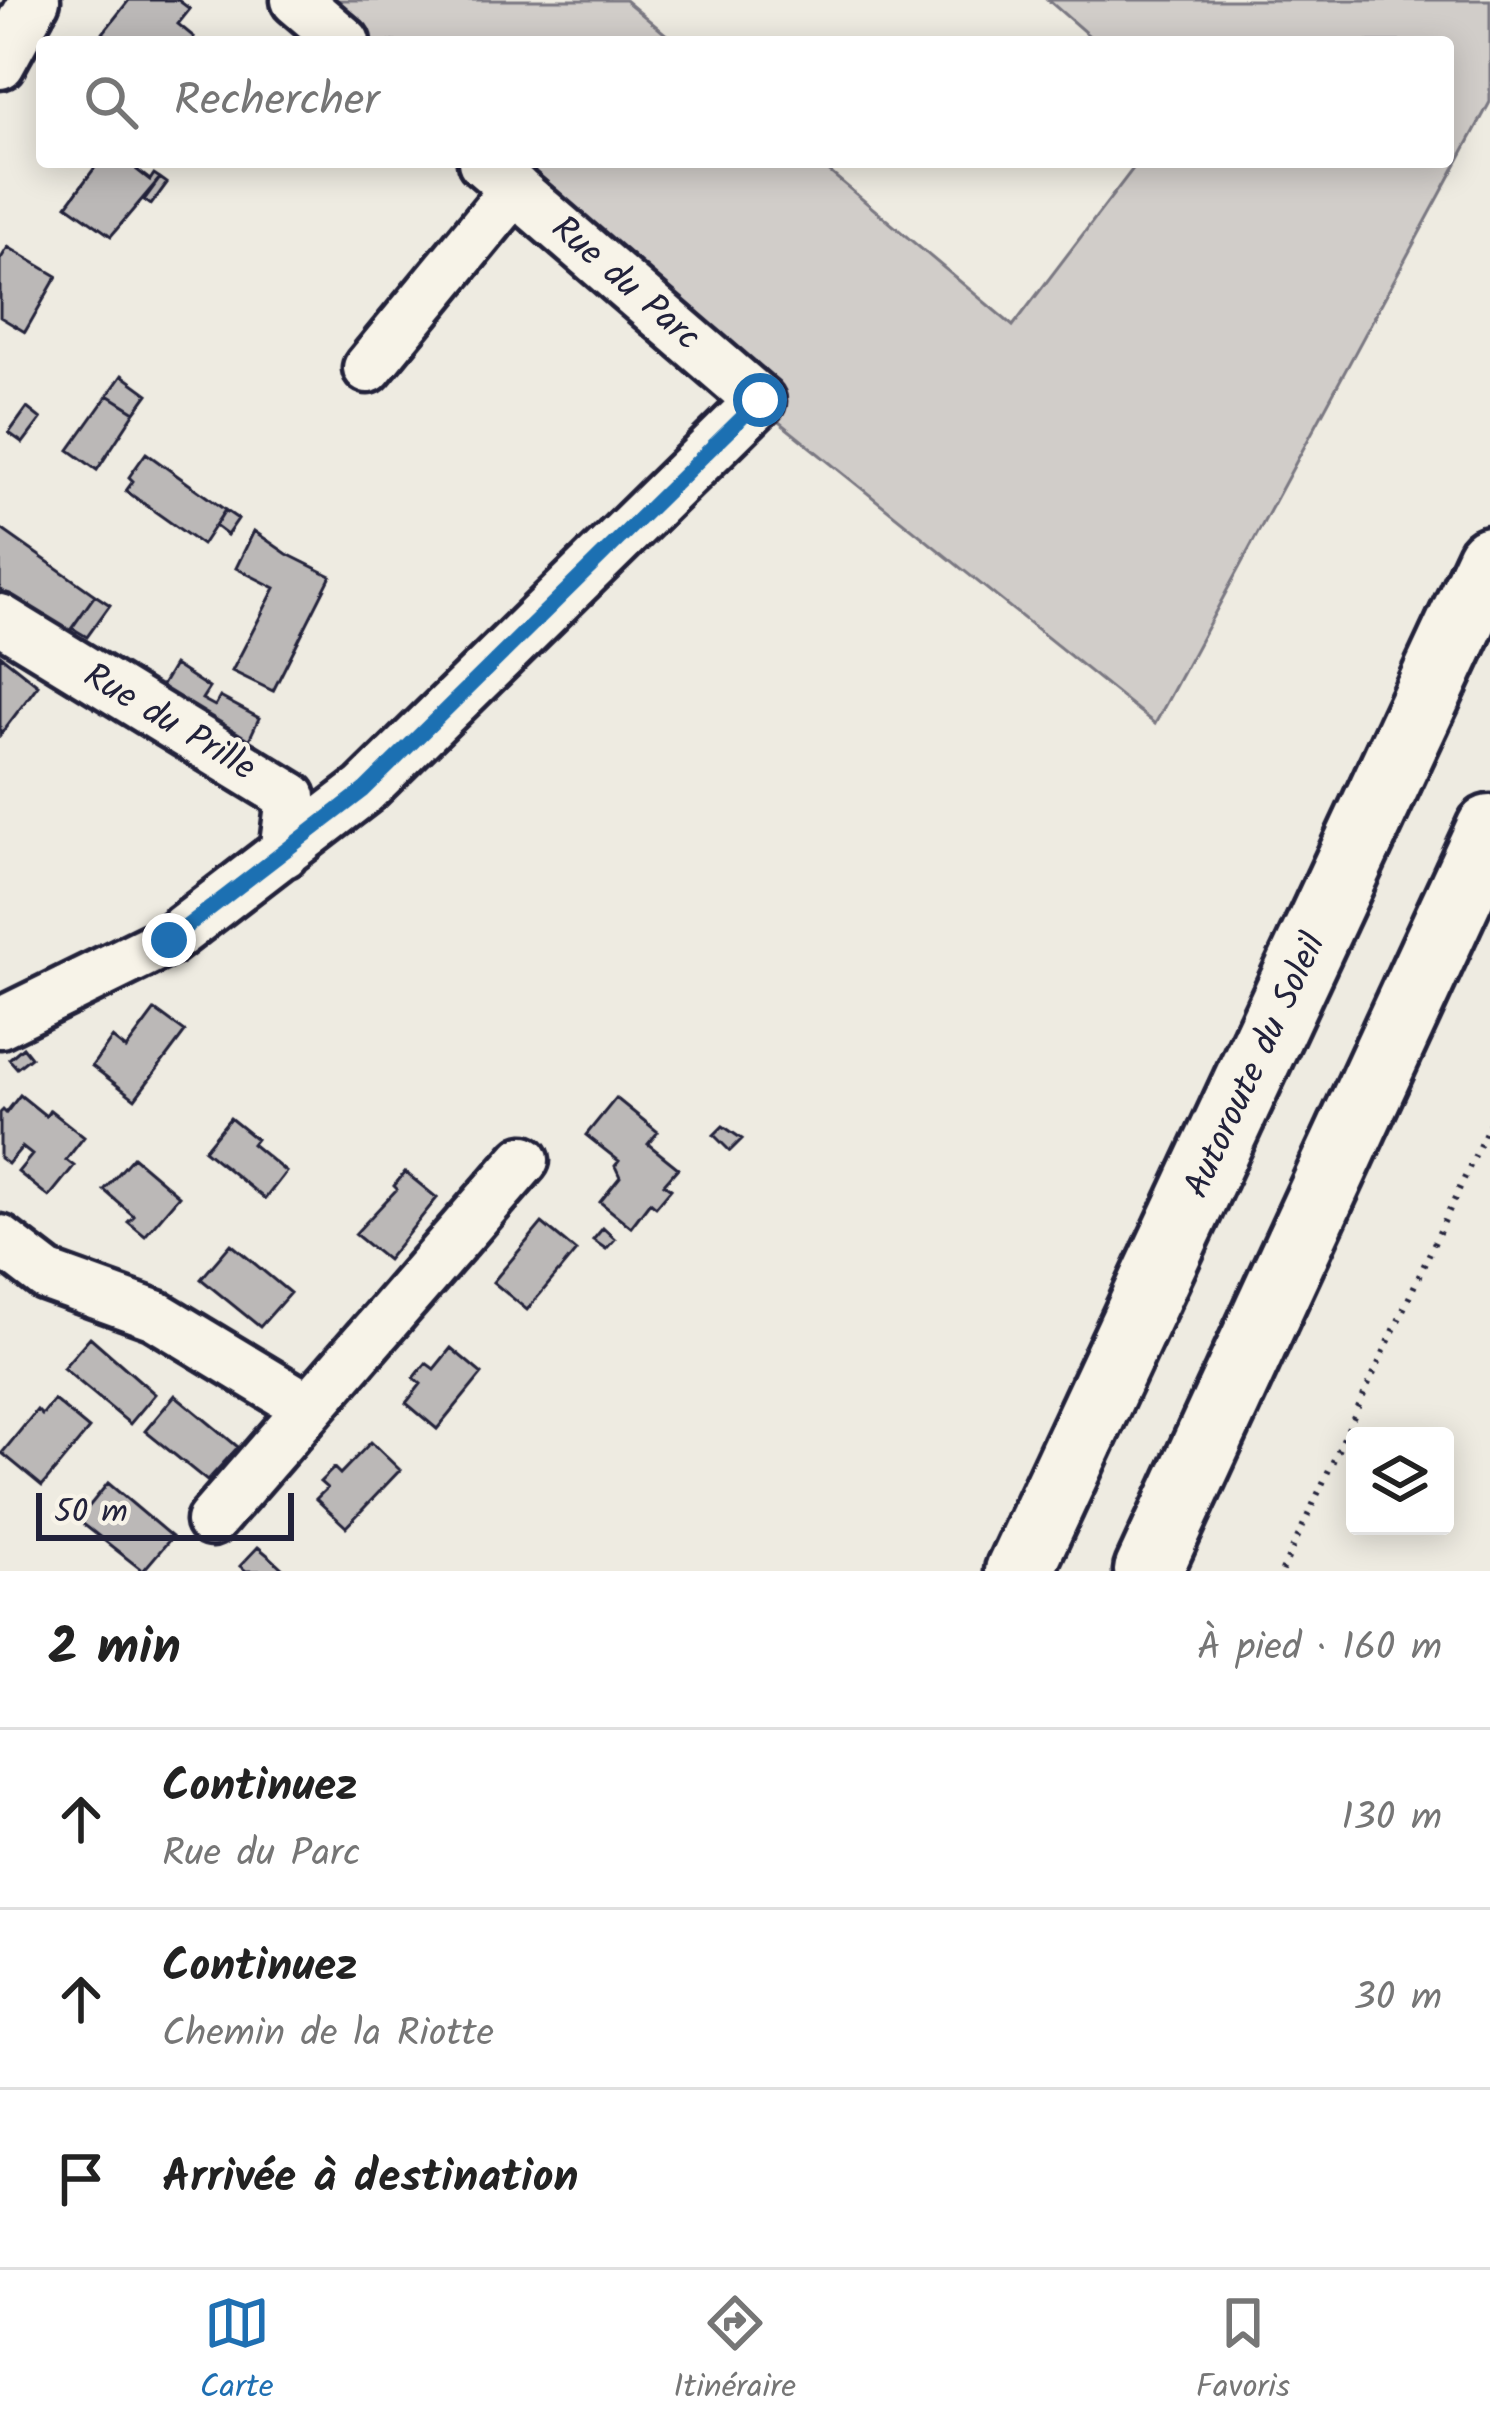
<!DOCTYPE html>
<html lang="fr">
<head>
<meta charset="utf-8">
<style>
  body { margin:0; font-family:Kalam,sans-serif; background:#f6f6f6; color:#222 }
  .controls { position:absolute; right:36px; bottom:36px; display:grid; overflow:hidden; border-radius:12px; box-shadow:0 6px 30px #0003 }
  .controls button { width:108px; height:108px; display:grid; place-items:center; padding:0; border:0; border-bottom:3px solid #e0e0e0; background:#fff; color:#222; font:60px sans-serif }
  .scale { position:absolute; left:36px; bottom:30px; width:258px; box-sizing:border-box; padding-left:12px; border:6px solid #22223b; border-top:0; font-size:33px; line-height:42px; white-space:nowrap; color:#22223b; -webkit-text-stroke:9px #f7f3e8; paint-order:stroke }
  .stop { position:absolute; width:36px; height:36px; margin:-27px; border:9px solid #1f6fb2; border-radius:50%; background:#fff }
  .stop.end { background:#1f6fb2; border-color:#fff; box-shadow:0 3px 12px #0008 }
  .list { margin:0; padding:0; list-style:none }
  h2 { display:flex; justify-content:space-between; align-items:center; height:156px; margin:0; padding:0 48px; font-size:51px }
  h2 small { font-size:39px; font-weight:400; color:#767676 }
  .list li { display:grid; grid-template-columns:78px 1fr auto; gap:36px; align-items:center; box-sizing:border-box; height:180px; padding:0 48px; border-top:3px solid #e0e0e0 }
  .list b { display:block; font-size:45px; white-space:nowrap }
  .list p { margin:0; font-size:39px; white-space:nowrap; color:#767676 }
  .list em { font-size:39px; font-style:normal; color:#767676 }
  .icon { flex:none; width:66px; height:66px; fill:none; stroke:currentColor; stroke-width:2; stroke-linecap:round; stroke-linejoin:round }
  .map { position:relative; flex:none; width:1490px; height:1571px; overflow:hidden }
  .search { position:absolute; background:#fff; box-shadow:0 6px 30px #0003; left:36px; right:36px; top:36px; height:132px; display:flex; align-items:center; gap:30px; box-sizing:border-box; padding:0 42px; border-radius:12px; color:#767676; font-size:45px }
  .sheet { height:696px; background:#fff }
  nav { display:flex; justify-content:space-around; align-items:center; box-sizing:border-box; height:168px; border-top:3px solid #e0e0e0; background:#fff; font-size:33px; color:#767676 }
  nav a { display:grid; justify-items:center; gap:6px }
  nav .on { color:#1f6fb2 }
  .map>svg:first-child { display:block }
  .green { fill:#d1cdc9; stroke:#7a7882; stroke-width:3 }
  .building { fill:#bbb8b7; stroke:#22223b; stroke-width:3 }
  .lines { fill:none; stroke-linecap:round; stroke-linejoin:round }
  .minor-casing { stroke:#22223b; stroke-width:57 }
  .highway-casing { stroke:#22223b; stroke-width:75 }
  .path { stroke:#22223b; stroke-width:6; stroke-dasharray:3 9; stroke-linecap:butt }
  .minor { stroke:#f7f3e8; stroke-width:48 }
  .highway { stroke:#f7f3e8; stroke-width:66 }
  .route { stroke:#1f6fb2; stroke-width:15 }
  .labels { text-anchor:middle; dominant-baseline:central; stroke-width:9; stroke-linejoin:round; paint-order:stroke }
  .street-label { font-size:36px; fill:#22223b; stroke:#f7f3e8 }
</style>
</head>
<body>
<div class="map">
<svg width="1490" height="1571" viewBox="0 0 1490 1571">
  <rect width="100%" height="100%" fill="#eeebe1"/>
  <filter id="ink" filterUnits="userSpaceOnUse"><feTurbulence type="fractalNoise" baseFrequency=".00833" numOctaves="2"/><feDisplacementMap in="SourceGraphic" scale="24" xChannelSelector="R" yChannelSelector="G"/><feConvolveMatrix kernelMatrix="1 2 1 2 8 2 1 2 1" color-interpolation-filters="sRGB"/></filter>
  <g filter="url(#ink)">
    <path class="green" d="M 293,0 L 625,0 L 675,42 L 341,42 Z
      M 1048,0 L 1490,0 L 1490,102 L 1155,724 L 764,410 L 479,162 L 818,162 L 1013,326 L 1138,162 L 1448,162 L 1448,42 L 1096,42 Z"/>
    <path class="building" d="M 129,0 L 178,0 L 190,9 L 178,24 L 194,37 L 190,42 L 114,42 L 103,33 Z
      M 99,162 L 137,162 L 141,165 L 137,170 L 150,180 L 154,174 L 160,178 L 111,236 L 67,205 Z
      M 160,178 L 167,183 L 151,205 L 144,200 Z
      M 8,247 L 57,276 L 25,332 L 0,317 L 0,260 Z
      M 122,375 L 148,394 L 135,412 L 108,395 Z
      M 108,395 L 135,412 L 97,470 L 69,450 Z
      M 27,408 L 41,419 L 23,443 L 9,433 Z
      M 146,453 L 225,510 L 202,545 L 126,491 L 133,481 L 129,477 Z
      M 225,510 L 238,519 L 227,535 L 215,526 Z
      M 0,528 L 95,595 L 66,636 L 0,589 Z
      M 254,531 L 287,554 L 331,576 L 273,691 L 232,671 L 275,588 L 236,568 Z
      M 95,595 L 110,605 L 87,637 L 72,628 Z
      M 0,655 L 38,685 L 0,735 Z
      M 174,665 L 209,688 L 202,699 L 215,706 L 220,697 L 259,718 L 248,742 L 158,692 Z
      M 155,1010 L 185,1032 L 135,1099 L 92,1066 L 112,1038 L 126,1049 Z
      M 23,1047 L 31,1057 L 17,1068 L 9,1059 Z
      M 20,1095 L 46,1116 L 50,1110 L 84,1137 L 66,1160 L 74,1166 L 49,1197 L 18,1172 L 32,1155 L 22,1147 L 8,1164 L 0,1158 L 0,1113 L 3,1110 L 6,1113 Z
      M 616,1098 L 658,1132 L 648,1144 L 678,1168 L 664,1184 L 671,1189 L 656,1207 L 650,1202 L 631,1227 L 600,1202 L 620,1177 L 615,1166 L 619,1161 L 586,1135 Z
      M 230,1118 L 256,1139 L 252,1144 L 286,1172 L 265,1199 L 204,1150 Z
      M 723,1126 L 742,1139 L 730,1151 L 714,1135 Z
      M 133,1157 L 179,1196 L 145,1236 L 128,1222 L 134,1216 L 104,1190 Z
      M 405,1172 L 437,1198 L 387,1260 L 355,1234 L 397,1189 L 394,1186 Z
      M 542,1223 L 576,1251 L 527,1310 L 493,1282 Z
      M 603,1228 L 615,1239 L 606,1249 L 593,1240 Z
      M 231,1244 L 290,1293 L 260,1327 L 201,1279 Z
      M 90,1337 L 155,1394 L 130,1424 L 63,1368 Z
      M 451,1348 L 482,1374 L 437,1429 L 406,1403 L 421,1384 L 414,1378 L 426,1363 L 434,1369 Z
      M 175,1395 L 238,1447 L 207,1481 L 145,1431 Z
      M 54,1400 L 89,1429 L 42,1486 L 2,1453 L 37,1410 L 42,1415 Z
      M 371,1442 L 400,1470 L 346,1527 L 316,1499 L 327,1488 L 320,1482 L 334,1468 L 340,1474 Z
      M 108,1483 L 172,1537 L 143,1571 L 78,1520 Z
      M 258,1547 L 270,1557 L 285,1571 L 246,1571 L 240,1566 Z"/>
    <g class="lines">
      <g class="minor-casing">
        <path id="minor" d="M 296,0 L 345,42
          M 0,64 L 35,0
          M 368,368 L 515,189
          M 0,619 L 291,797 L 284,853
          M 0,1023 L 169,940 L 364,790 L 760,401 L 483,162
          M 0,1240 L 47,1276 L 155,1315 L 309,1408
          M 211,1521 L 524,1160"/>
      </g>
      <g class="highway-casing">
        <path id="highway" d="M 1019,1571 L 1490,560
          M 1148,1571 L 1490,829"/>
      </g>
      <path class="path" d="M 1282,1571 L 1490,1123"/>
      <use href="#minor" class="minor"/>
      <use href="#highway" class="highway"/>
    </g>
  </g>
  <g class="lines" filter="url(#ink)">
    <path class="route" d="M 169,940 L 364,790 L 760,400"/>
  </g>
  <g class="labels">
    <g class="street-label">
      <text transform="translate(625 284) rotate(41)">Rue du Parc</text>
      <text transform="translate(169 723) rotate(31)">Rue du Prille</text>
      <text transform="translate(1256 1066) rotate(-65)">Autoroute du Soleil</text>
    </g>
  </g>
</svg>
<div class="controls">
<button><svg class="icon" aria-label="layers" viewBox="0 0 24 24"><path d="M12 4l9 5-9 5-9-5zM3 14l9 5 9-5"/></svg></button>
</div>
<div class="scale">50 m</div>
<div class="stop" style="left:760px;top:400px"></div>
<div class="stop end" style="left:169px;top:940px"></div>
<div class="search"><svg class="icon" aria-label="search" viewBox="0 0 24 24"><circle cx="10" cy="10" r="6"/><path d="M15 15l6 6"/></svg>Rechercher</div>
</div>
<section class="sheet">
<h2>2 min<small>À pied · 160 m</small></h2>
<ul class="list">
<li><svg class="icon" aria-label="ahead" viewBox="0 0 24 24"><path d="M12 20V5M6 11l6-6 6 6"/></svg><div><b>Continuez</b><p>Rue du Parc</p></div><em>130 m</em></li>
<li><svg class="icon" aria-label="ahead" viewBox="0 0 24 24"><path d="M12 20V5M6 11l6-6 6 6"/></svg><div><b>Continuez</b><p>Chemin de la Riotte</p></div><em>30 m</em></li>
<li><svg class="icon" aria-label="arrive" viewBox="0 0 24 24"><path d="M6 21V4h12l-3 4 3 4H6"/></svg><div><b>Arrivée à destination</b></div></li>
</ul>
</section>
<nav>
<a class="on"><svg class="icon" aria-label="map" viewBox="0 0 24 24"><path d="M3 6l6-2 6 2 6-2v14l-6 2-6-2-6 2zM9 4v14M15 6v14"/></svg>Carte</a>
<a><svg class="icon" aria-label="directions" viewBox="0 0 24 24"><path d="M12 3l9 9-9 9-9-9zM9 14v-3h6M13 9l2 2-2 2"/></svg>Itinéraire</a>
<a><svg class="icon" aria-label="saved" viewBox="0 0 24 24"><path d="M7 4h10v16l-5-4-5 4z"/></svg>Favoris</a>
</nav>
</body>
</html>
